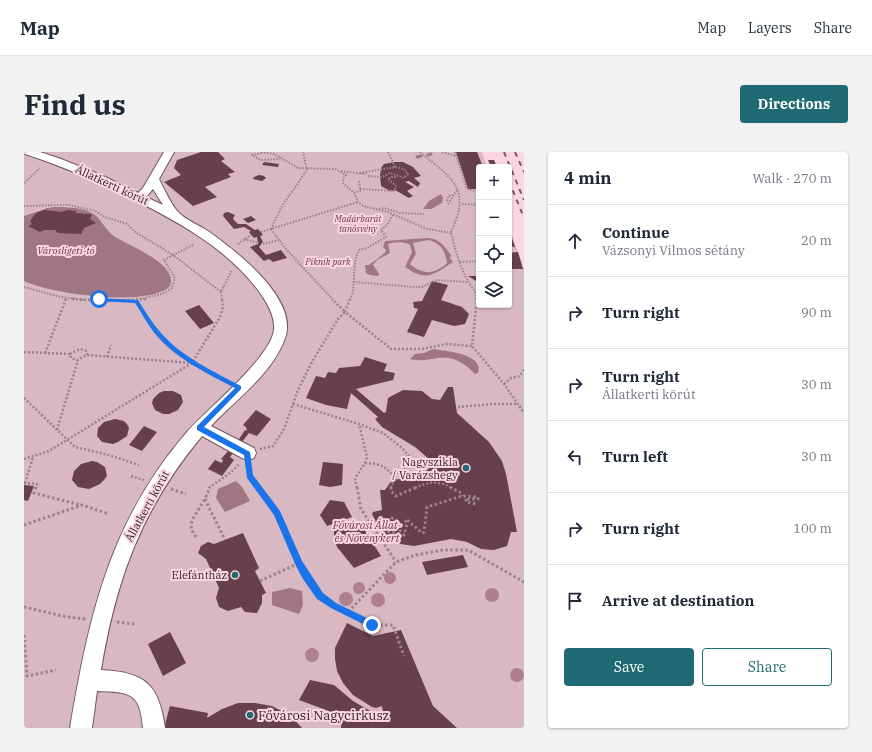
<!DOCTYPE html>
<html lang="en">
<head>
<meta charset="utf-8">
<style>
  body { margin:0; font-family:"IBM Plex Serif",serif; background:#f2f2f3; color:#1f2937 }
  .controls { position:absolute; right:12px; top:12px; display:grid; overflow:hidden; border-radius:4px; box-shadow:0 1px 3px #0004 }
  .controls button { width:36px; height:36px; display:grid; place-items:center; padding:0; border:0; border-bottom:1px solid #e0e1e3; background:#fff; color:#1f2937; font:20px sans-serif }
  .stop { position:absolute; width:12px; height:12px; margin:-9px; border:3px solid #1a73e8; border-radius:50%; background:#fff }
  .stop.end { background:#1a73e8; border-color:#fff; box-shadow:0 1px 4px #0008 }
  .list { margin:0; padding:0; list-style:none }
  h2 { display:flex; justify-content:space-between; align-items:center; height:52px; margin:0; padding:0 16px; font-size:17px }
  h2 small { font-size:13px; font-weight:400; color:#747a83 }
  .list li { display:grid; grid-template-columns:26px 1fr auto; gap:12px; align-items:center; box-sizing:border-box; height:72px; padding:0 16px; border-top:1px solid #e0e1e3 }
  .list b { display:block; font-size:15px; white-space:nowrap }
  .list p { margin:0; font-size:13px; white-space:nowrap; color:#747a83 }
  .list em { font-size:13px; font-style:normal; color:#747a83 }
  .actions { display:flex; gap:8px; padding:12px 16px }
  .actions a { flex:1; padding:9px 0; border:1px solid #206a74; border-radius:4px; text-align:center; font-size:14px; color:#206a74 }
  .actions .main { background:#206a74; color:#fff }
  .icon { flex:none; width:22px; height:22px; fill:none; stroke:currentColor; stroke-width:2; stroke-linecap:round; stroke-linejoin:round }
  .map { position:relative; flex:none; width:500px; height:576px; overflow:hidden; border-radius:4px }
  header { display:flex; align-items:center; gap:24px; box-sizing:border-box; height:56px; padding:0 20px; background:#fff; border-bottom:1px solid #e0e1e3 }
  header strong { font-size:19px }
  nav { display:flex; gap:22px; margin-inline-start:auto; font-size:14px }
  .intro { display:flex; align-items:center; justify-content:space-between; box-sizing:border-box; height:96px; padding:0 24px }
  h1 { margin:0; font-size:28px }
  .button { padding:10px 18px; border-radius:4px; background:#206a74; color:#fff; font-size:14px; font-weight:700 }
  main { display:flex; gap:24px; padding:0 24px }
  aside { flex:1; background:#fff; border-radius:4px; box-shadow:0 1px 3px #0004 }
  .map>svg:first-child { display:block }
  .green { fill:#d8b8c2 }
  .water { fill:#a07683; fill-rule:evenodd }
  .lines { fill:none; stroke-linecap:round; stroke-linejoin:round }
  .stream { stroke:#a07683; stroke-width:3 }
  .building { fill:#66404d }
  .minor-casing { stroke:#73555f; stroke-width:2 }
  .path-far2 { stroke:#9b838a; stroke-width:2; stroke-dasharray:1.5 1.5; stroke-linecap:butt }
  .path-far1 { stroke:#9b838a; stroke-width:2.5; stroke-dasharray:2 2; stroke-linecap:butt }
  .path { stroke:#9b838a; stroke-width:3; stroke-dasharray:2.5 2.5; stroke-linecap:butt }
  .minor { fill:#fff; fill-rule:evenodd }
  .rail { stroke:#735f65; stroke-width:2; stroke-dasharray:5 5; stroke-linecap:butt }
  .tree { fill:#ae7f8f }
  .route { fill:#1a73e8 }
  .poi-dot { fill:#206a74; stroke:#f9d6e0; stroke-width:1.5 }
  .labels { text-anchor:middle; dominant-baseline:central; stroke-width:4; stroke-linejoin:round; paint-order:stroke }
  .far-park-label { font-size:9px; font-style:italic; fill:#70374c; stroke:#f9d6e0 }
  .far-water-label { font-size:10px; font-style:italic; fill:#70364b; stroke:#f9d6e0 }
  .street-label { font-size:11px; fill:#36292d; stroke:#f9d6e0 }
  .poi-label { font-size:11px; fill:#36292d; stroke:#f9d6e0; text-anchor:end }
  .park-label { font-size:11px; font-style:italic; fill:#70374c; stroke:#f9d6e0 }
  .near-poi-label { font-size:13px; fill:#36292d; stroke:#f9d6e0; text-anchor:start }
</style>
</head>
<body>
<header>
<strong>Map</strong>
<nav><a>Map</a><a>Layers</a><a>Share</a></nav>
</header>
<div class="intro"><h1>Find us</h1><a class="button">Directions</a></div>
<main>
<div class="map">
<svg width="500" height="576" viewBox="0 0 500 576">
  <rect width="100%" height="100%" fill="#f9d6e0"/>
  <path class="green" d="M 0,0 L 458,0 L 463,15 L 455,15 L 455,153 L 485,153 L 485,75 L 500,117 L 500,576 L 0,576 L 0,129 C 27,142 111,153 138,139 C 142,137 144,134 147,131 C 148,106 105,96 89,83 C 81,77 74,68 68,60 C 55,55 34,53 21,56 C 14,58 7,61 0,64 Z"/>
  <path class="water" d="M 417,42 L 419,46 L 418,51 L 407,57 L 399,57 L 405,49 Z
    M 30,55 C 41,55 54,55 64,59 C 76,63 80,77 90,84 C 104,94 155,111 146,134 C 125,156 26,142 0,129 L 0,64 L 23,56 Z
    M 404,86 C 416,87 420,94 427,103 L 426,106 L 429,110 C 409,123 402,130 381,115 L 388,100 L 386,93 C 381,89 370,90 364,92 L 366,101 L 353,108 L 349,113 L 355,122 L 354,124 L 346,123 L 342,121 L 341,113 L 345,113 L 361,101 L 362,98 L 359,95 L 361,89 ZM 404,88 C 416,90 422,100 423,111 C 410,123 399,123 386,112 L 392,102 L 389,91 Z
    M 409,197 C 420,199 460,201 454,221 L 451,222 C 442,212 428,203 414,206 C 405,207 396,210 386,207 L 391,202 L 400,201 Z
    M 212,329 L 218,335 L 226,349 L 201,360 L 192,346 L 194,337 Z
    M 266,436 L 278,439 L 279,453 L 275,462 L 248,453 L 248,440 Z"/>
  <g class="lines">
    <path class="stream" d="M 404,3 L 407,2
      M 393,5 L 397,4"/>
  </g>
  <path class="building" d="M 177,0 L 194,0 L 201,7 L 197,9 L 211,20 L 204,22 L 207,25 L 181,35 L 193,45 L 169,54 L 140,30 L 157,23 L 150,16 L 153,8 Z
    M 432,0 L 453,0 L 459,15 L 455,15 L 455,37 L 444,37 Z
    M 464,8 L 470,8 L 473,15 L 467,15 Z
    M 240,10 L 255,12 L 254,15 L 238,13 Z
    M 371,10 L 379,10 L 389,15 L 397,24 L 390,26 L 396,31 L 394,35 L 385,29 L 381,30 L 390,35 L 383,39 L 389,44 L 385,46 L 371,38 L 366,39 L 357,34 L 356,24 L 357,16 L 360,12 Z
    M 235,23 L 240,24 L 242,26 L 238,29 L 229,27 L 230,25 Z
    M 21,58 L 37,60 L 44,58 L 53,59 L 51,61 L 68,62 L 66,67 L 72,71 L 60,76 L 57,82 L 34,81 L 31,78 L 20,78 L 16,80 L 4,74 L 8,72 L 6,69 L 12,61 Z
    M 204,60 L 211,63 L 209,67 L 214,72 L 222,72 L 231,78 L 234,77 L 239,83 L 236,84 L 239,90 L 235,95 L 242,103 L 257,98 L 263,106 L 249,110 L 245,107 L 240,109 L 226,95 L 234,92 L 233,85 L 230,86 L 225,80 L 227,79 L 220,75 L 210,77 L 199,64 L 200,61 Z
    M 227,64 L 232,68 L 224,71 L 219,67 Z
    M 485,78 L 491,95 L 485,94 Z
    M 494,100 L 499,117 L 485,117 L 485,101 Z
    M 444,124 L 453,124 L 455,125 L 455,131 Z
    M 408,129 L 424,133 L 417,148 L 438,155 L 445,162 L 441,172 L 430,174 L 408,168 L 400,185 L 383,180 L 394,157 L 390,156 L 389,150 L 398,149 Z
    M 175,153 L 190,171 L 176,177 L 161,159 Z
    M 341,205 L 363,212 L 360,219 L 371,221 L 369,228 L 332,237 L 360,261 L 362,260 L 364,246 L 379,238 L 398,239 L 408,247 L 416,248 L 424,235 L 429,235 L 433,261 L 465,290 L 478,309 L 482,322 L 493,380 L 487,380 L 483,394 L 470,398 L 457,397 L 443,390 L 427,387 L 390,394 L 377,392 L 364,384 L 354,374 L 348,362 L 349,360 L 358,358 L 356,338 L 361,338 L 368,328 L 393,325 L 401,320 L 408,313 L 405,307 L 391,295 L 358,275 L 351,267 L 354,265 L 327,241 L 323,257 L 302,253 L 282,246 L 292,224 L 301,226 L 304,220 L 312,221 L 315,216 L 336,214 Z
    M 140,239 L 149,239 L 157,243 L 159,250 L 154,258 L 145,262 L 139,262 L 131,258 L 128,251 L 129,247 L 135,241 Z
    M 232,258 L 247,267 L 233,284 L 225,281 L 206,305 L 210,308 L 198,324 L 184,317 L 191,308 L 198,311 L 199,308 L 197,307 L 205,298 L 207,299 L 221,278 L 223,279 L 222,275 L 219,273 Z
    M 91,267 L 100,269 L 103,272 L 105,276 L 103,284 L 94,290 L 89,292 L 78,290 L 73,284 L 74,276 L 80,270 Z
    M 120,274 L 133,280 L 118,299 L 105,293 Z
    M 68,309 L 73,310 L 81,315 L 83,324 L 80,328 L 76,332 L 65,337 L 54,335 L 48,328 L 50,319 L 57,312 Z
    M 299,310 L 319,312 L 318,333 L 306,335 L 295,333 Z
    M 0,333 L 10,334 L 4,349 L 0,348 Z
    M 306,348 L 320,350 L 328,365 L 303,374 L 296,363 Z
    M 327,369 L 338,374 L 357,404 L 330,416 L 313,395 L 310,386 L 310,375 Z
    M 219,381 L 235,416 L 231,419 L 242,441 L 238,443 L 238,451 L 233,461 L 221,460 L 217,455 L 204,459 L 195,455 L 192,446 L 195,436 L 182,407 L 174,401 L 177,394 L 184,390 L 190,392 Z
    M 439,403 L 444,415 L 403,423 L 398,410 Z
    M 323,471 L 349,484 L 377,478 L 409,554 L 433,576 L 317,576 L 318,564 L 275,548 L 286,528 L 310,533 L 329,549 L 360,567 L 358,554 L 352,556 L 348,555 L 329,543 L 319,531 L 313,519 L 311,507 L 311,496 Z
    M 146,480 L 162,511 L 139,524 L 124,492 Z
    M 214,551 L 231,551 L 248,554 L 267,564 L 278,576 L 140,576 L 146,554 L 184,561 L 183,566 L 198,557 Z"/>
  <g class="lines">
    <g class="minor-casing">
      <path id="minor" d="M 0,0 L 16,0 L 37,7 L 77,23 L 114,41 L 119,36 L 140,0 L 150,0 L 135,27 C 140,37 148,54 155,61 C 161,67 176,74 184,79 C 212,99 278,149 260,189 C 246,224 211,248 187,274 L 230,296 L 232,301 L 230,306 L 224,308 L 218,306 L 178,284 C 118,356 92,427 77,518 C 121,520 135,532 141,576 L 119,576 C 116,541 107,540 73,539 L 68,576 L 46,576 C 65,463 86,369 163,280 C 183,257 248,205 250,177 C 251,163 242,149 234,138 C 202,96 156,71 109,47 C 74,30 39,14 1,2 ZM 129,37 L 139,53 L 122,45 Z"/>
    </g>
    <path class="path-far2" d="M 237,0 L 250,2 L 274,16 L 311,17 L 322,23 L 319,27 L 319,31 L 330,41 L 334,50 L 339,54 L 364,60 L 403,77 L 427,81
      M 364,0 L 371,15
      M 396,0 C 428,27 448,36 427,80 C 431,98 436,115 445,131 C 449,137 453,140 452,148
      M 418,0 L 432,4
      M 431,0 L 443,37 L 455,40
      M 238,1 L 228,3 L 236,8 L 256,7
      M 317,19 L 342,22
      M 336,21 L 371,15 L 380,17 L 384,22 L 380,26 L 366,21 L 358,25 L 343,24
      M 0,31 L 16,16
      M 336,37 L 370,39 L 372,34 L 364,27 L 367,25 L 372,25
      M 330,41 L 336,39 L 335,28
      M 423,49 L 424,44 L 429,43
      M 424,52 L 434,37
      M 438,52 L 455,53
      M 0,54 L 45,53 L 71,59 L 81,65 L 103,72 L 111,80 L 149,103 L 140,108 L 151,126 L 148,136 L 138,142 L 112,148
      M 355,57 L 360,56 L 376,61 L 400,62
      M 59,61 L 64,58
      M 247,77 L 258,54 L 283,18 L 279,0
      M 247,77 L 262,97 L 309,148
      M 237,80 L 334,50
      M 220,87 L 235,91
      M 214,92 L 227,83
      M 239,92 L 255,88
      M 169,93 L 149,103 L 197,140 L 208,118
      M 436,110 L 455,109
      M 329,130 L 389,135 L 398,135 L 413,128 L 443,130
      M 0,135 L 37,145 L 61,148
      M 197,140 L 198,148
      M 41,148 L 42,146
      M 326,148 C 333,132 327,114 335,98 L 343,96 L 362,85 L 357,78 L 363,73 L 369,63"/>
    <path class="path-far1" d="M 48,147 L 85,149 L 122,147
      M 326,147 L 321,160 L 367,197 L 398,197 L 423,192 L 448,194
      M 453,147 L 448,194 L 480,232 L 500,261
      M 112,149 C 119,159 125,171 133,180 C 151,203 178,218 204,231
      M 0,200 L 46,202 L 47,206 L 53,208 L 63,203 L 167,211
      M 21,201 L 42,147
      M 46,202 L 56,197 L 62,199 L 63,203
      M 83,205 L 87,193
      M 480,232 L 487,226 L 496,224 L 500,218
      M 0,246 L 51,295 L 85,303 L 115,313
      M 269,252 L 335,272 L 359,281 L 378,296 L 395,316
      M 434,255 L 469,252 L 493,252
      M 33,278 L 54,208
      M 236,297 L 249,294 L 260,277 L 274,238 L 289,208 L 314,167 L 321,160 L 308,147
      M 0,307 L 25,299 L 168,211 L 196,165 L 199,155 L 198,147
      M 341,311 C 355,311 365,315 371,328 L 367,333 L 367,336
      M 224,314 L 227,326 L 233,336
      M 369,322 L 377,319 L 381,316 L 383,302
      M 107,324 L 120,328
      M 0,331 L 13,332 L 12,336
      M 1,331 L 9,305
      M 185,336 C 196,327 206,323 215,312
      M 333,336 L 331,326 L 341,311 L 343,305 L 335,272
      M 391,336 C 404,330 415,328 428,336"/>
    <path class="path" d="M 12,335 L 10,341 L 57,353
      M 232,335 L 258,370 L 276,413 L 288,435 L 302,449 L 324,460 L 372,410 L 392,403 L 419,398 L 444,398 L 500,430
      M 333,335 L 337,357 L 372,410
      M 367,335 L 367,339 L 372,344 L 393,335
      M 426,335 L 437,341 L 438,344
      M 147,337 L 162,342
      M 181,347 L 201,388
      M 442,347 L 442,350 L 453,352
      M 347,372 L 360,368 L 366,383 L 370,383 L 368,366 C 374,370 374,378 380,383 L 383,372 L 381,368 L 383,368 L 398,381 L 400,380 L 403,355 L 438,344 L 454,345 L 454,347 L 442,347
      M 0,373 L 58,353 L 85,362
      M 172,385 L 167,377 L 168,368 L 181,347 L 186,335
      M 236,429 L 275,411
      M 0,455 L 43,465 L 62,467
      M 324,460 L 351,473 L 369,473 L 380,504
      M 93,470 L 110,472
      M 0,483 L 3,524 L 32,518"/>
    <use href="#minor" class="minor"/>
    <path class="rail" d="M 480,0 L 500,48
      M 491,0 L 500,20
      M 485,29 L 500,66"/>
  </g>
  <g class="tree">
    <circle cx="366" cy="426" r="6"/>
    <circle cx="335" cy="436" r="6"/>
    <circle cx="468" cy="443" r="7"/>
    <circle cx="322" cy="447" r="7"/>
    <circle cx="354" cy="448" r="7"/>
    <circle cx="288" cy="503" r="7"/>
    <circle cx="493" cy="523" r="7"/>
  </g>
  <path class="route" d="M 73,146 L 114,148 C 121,159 128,171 137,181 C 159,206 189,219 217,234 L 217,237 L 180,275 L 226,300 L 229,323 L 256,359 L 278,409 L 299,441 L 312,451 L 351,470 L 351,475 L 345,475 L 307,456 L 293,447 L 279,427 L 272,414 L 250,363 L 223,326 L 220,303 L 173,278 L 173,274 L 211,236 C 183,221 154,208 133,184 C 124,174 118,161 111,151 L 75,149 L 73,149 Z"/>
  <g class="poi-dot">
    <circle cx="442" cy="316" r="4"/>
    <circle cx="211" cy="423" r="4"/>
    <circle cx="226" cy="563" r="4"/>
  </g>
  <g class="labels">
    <g class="far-park-label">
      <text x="334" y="66">Madárbarát<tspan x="334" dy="10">tanösvény</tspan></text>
      <text x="304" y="109">Piknik park</text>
    </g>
    <g class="far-water-label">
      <text x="42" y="98">Városligeti-tó</text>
    </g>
    <g class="street-label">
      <text transform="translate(88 33) rotate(25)">Állatkerti körút</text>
      <text transform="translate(123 354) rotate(-61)">Állatkerti körút</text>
    </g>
    <g class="poi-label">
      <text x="434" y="310">Nagyszikla<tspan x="434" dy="13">/ Varázshegy</tspan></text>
      <text x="203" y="423">Elefántház</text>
    </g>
    <g class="park-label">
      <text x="343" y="373">Fővárosi Állat-<tspan x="343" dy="13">és Növénykert</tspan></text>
    </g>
    <g class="near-poi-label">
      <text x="234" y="563">Fővárosi Nagycirkusz</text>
    </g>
  </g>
</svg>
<div class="controls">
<button>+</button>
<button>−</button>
<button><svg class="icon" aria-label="locate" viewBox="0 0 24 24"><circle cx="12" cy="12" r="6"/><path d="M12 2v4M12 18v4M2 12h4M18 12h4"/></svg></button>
<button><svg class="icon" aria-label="layers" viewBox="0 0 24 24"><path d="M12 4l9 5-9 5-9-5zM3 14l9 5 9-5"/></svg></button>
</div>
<div class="stop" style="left:75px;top:147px"></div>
<div class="stop end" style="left:348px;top:473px"></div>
</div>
<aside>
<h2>4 min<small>Walk · 270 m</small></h2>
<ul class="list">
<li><svg class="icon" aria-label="ahead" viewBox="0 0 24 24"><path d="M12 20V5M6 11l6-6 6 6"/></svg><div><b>Continue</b><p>Vázsonyi Vilmos sétány</p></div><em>20 m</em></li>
<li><svg class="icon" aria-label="right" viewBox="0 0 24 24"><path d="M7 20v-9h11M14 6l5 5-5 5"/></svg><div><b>Turn right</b></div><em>90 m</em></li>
<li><svg class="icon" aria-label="right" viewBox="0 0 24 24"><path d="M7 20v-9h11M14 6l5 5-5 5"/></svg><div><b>Turn right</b><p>Állatkerti körút</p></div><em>30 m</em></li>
<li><svg class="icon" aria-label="left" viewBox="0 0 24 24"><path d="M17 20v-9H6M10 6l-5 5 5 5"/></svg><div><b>Turn left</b></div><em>30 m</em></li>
<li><svg class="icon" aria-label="right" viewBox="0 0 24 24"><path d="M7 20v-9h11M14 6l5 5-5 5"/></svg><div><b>Turn right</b></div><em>100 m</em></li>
<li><svg class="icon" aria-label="arrive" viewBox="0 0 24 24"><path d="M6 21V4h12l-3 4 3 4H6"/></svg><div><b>Arrive at destination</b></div></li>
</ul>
<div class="actions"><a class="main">Save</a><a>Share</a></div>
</aside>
</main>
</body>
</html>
